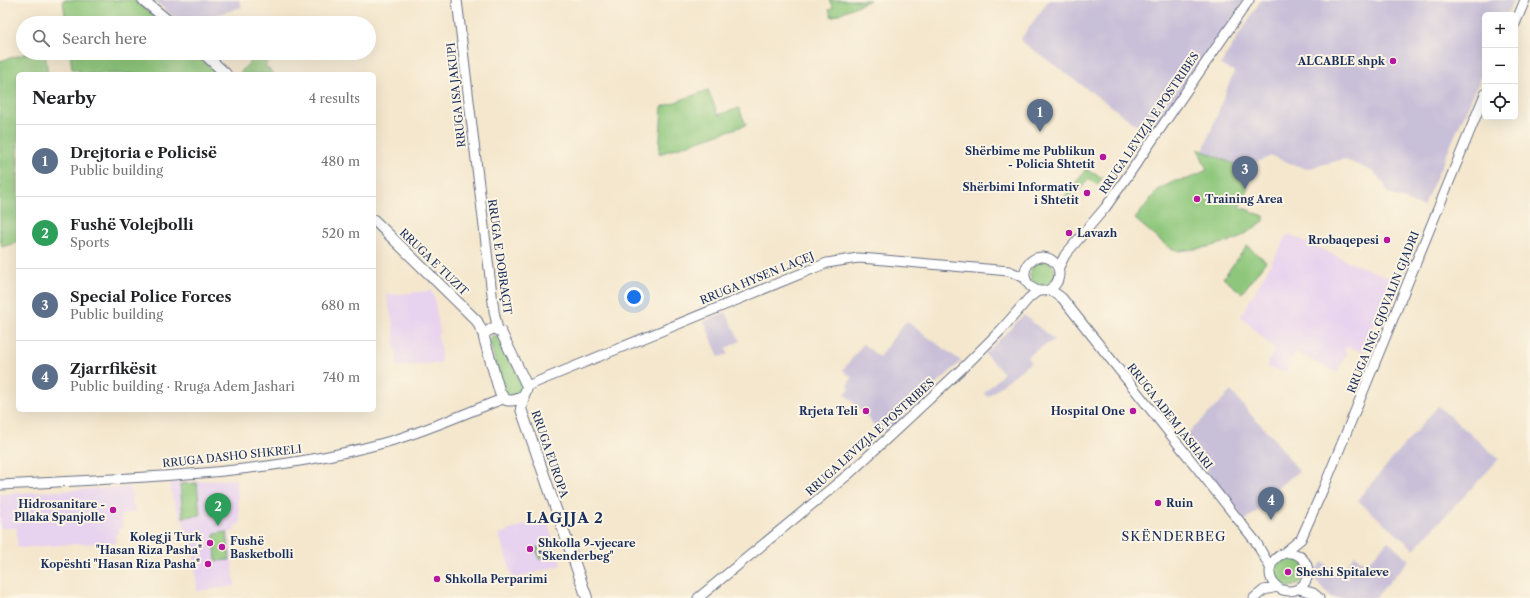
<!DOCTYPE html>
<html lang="en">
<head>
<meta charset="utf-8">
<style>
  body { margin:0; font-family:"Libre Caslon Text",serif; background:#f6f6f6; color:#202124 }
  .controls { position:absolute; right:12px; top:12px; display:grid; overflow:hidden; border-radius:6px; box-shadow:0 4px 16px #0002 }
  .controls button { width:36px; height:36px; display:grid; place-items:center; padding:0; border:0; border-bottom:1px solid #e0e0e0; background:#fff; color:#202124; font:20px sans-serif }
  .you { position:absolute; left:634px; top:297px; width:14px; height:14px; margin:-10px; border:3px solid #fff; border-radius:50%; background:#1a73e8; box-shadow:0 0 0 6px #1a73e833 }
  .badge { display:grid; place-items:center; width:26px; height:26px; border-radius:50%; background:#b5179e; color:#fff; font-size:13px; font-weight:700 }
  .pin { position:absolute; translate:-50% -33px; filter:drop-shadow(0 1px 2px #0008) }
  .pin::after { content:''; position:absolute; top:21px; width:14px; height:12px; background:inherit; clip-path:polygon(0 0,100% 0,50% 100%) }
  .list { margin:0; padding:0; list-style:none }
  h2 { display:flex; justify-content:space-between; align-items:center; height:52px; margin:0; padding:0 16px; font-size:17px }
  h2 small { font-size:13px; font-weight:400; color:#757577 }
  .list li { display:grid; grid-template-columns:26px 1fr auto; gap:12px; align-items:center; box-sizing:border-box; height:72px; padding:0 16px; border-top:1px solid #e0e0e0 }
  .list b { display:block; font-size:15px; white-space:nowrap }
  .list p { margin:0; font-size:13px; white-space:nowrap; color:#757577 }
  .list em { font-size:13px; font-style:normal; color:#757577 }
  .icon { flex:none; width:22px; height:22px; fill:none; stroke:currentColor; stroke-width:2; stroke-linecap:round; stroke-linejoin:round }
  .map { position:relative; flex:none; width:1530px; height:598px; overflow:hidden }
  .search { position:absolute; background:#fff; box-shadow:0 4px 16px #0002; left:16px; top:16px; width:360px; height:44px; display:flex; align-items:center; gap:10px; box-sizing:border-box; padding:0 14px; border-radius:22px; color:#757577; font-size:15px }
  .panel { position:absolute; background:#fff; box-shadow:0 4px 16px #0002; left:16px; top:72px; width:360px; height:340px; border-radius:6px }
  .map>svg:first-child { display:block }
  .built { fill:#e7d2ef }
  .industrial { fill:#c8bfd8 }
  .green { fill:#8ec77b; stroke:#547b6c }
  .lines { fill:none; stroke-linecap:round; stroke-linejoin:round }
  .secondary-casing { stroke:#676f85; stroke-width:11 }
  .primary-casing { stroke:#676f85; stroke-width:12 }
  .secondary { stroke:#fff; stroke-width:9 }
  .primary { stroke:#fff; stroke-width:10 }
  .poi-dot { fill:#b5179e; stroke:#fcf5e5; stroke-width:1.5 }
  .labels { text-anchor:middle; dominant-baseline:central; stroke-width:4; stroke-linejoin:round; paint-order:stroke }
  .poi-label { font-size:11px; font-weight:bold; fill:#1b2f5e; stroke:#fcf5e5; text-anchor:end }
  .street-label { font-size:11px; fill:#1b2f5e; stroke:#fcf5e5 }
  .quarter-label { font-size:13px; letter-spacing:1px; fill:#1b2f5e; stroke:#fcf5e5 }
  .district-label { font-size:15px; font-weight:bold; letter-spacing:1px; fill:#1b2f5e; stroke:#fcf5e5 }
</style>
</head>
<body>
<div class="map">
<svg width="1530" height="598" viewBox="0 0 1530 598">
  <rect width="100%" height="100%" fill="#fcf5e5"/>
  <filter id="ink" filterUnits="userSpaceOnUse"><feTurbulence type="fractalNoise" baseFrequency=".025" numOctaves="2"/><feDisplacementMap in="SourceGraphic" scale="8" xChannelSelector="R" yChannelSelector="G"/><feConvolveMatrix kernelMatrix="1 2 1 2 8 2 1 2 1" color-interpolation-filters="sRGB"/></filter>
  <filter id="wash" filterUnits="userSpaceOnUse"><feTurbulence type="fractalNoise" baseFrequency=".012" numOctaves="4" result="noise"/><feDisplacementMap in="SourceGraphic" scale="16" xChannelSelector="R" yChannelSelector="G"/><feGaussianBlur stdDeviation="0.9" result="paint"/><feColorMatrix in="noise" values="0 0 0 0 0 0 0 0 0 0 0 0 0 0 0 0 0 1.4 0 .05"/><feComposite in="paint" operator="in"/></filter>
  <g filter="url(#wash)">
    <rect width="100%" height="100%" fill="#f4e7cd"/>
    <path class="built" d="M 1288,234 L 1349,262 L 1393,279 L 1363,351 L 1346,347 L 1344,351 L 1347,352 L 1337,372 L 1295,352 L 1286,372 L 1266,367 L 1275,350 L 1241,316 Z
      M 431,291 L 434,297 L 438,320 L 440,333 L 437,334 L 441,347 L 441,363 L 397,367 L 393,326 L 387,295 Z
      M 236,479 L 240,524 L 235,525 L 235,530 L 229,533 L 235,586 L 197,591 L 194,553 L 182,520 L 172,498 L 170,483 Z
      M 130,487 L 135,512 L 121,515 L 123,528 L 119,528 L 119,534 L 115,534 L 116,543 L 74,544 L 19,548 L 17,546 L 17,528 L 0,528 L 0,494 Z
      M 546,517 L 561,565 L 513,579 L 499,534 Z"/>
    <path class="industrial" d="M 154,0 L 239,0 L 242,7 L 194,22 L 181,23 Z
      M 1049,0 L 1244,0 L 1153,137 L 1020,40 Z
      M 1261,0 L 1513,0 L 1507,15 L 1485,15 L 1485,68 L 1423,207 L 1387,193 L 1385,185 L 1374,172 L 1344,159 L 1306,169 L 1272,156 L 1244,167 L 1203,151 L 1234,71 L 1220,65 Z
      M 726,312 L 740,341 L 726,348 L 728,354 L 719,357 L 704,321 Z
      M 1024,315 L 1054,340 L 1027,356 L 1031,362 L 987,397 L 984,393 L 1004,373 L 985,354 Z
      M 906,321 L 961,361 L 887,431 L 881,426 L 878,429 L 845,394 L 850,389 L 848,384 L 852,378 L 843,370 L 863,344 L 879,357 Z
      M 1231,391 L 1252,416 L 1272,436 L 1299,471 L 1276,489 L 1280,493 L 1245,521 L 1181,439 L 1198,424 Z
      M 1438,406 L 1499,459 L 1414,549 L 1357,500 Z
      M 1388,541 L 1409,560 L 1375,598 L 1333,598 L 1315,581 L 1315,570 L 1323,562 L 1337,574 L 1355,555 L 1366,565 Z"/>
    <path class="green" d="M 63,0 L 134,0 L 162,23 L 66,23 Z
      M 829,0 L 870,0 L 832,17 L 829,10 L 833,8 Z
      M 28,53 L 45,53 L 48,74 L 18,74 L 18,242 L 2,247 L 0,237 L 0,61 Z
      M 70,53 L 197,53 L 218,74 L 80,74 L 80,71 L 72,69 Z
      M 258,53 L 267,63 L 265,66 L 274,74 L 239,74 Z
      M 708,90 L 718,115 L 739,108 L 746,125 L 659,154 L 662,107 Z
      M 1198,149 L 1244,168 L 1241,171 L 1241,179 L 1248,187 L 1240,207 L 1264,216 L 1264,221 L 1236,240 L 1203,248 L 1179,251 L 1168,247 L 1135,219 L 1157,191 L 1163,187 L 1175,181 L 1188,179 L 1207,170 Z
      M 1086,169 L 1093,174 L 1095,173 L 1102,178 L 1097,185 L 1089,179 L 1066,204 L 1062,200 Z
      M 1247,246 L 1266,261 L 1242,293 L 1223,278 Z
      M1030 274a13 13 0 1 1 26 0a13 13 0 1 1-26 0Z
      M 492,336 L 498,336 L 523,385 L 521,394 L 509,397 L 504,393 L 489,340 Z
      M 197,483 L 200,515 L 183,517 L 180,484 Z
      M 227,532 L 230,560 L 216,561 L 214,534 Z
      M 552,543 L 555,554 L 540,559 L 536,548 Z
      M1273 571a16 16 0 1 1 32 0a16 16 0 1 1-32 0Z"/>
  </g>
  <g filter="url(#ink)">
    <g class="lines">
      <g class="secondary-casing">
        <path id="secondary" d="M 457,0 L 494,311 L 498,330
          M 1515,24 L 1525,0
          M1025 274a17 17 0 1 1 34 0a17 17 0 1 1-34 0Z
          M 1059,267 L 1065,255 L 1105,208 L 1127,177 L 1249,0
          M 1051,290 L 1062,298 L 1256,542 L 1270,567
          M 527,386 L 827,263 L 858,258 L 873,259 L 1009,271 L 1025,278
          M 0,485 C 130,477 268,477 394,440 C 431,429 468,412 505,398
          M1270 572a19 19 0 1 1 38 0a19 19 0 1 1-38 0Z
          M 1284,553 L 1301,539 L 1324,487 L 1485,94
          M 1299,589 L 1313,593 L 1319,598
          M 698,598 L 850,473 L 968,363 L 1001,330 L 1029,298 L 1038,291
          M 1254,598 L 1264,590 L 1277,587"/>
      </g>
      <g class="primary-casing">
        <path id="primary" d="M 143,0 L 171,23
          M 203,53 L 226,74
          M 374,220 L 477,321 L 484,336
          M 493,328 L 501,332 L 527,386 C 526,397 517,402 506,400 L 500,393 L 484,338 L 485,333 Z
          M 524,395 L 521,409 L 587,598"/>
      </g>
      <use href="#secondary" class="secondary"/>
      <use href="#primary" class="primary"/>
    </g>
  </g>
  <g class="poi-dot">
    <circle cx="1393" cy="61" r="4"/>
    <circle cx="1103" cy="157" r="4"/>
    <circle cx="1087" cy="193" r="4"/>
    <circle cx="1197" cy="199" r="4"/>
    <circle cx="1069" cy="233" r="4"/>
    <circle cx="1387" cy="240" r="4"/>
    <circle cx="866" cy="411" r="4"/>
    <circle cx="1133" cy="411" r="4"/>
    <circle cx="1158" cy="503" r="4"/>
    <circle cx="113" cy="510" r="4"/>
    <circle cx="210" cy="543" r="4"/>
    <circle cx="222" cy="547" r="4"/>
    <circle cx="530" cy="549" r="4"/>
    <circle cx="208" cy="564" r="4"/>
    <circle cx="1288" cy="572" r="4"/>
    <circle cx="437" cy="579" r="4"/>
  </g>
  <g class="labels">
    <g class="poi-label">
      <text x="1385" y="61">ALCABLE shpk</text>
      <text x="1095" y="151">Shërbime me Publikun<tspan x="1095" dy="13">- Policia Shtetit</tspan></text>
      <text x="1079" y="187">Shërbimi Informativ<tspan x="1079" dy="13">i Shtetit</tspan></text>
      <text x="1205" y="199" text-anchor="start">Training Area</text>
      <text x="1077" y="233" text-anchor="start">Lavazh</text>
      <text x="1379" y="240">Rrobaqepesi</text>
      <text x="858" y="411">Rrjeta Teli</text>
      <text x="1125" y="411">Hospital One</text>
      <text x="1166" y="503" text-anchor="start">Ruin</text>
      <text x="105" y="504">Hidrosanitare -<tspan x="105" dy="13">Pllaka Spanjolle</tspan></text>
      <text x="202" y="537">Kolegji Turk<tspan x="202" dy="13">"Hasan Riza Pasha"</tspan></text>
      <text x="230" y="541" text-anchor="start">Fushë<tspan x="230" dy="13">Basketbolli</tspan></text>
      <text x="538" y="543" text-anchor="start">Shkolla 9-vjecare<tspan x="538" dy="13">"Skenderbeg"</tspan></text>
      <text x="200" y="564">Kopështi "Hasan Riza Pasha"</text>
      <text x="1296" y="572" text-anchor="start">Sheshi Spitaleve</text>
      <text x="445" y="579" text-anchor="start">Shkolla Perparimi</text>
    </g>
    <g class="street-label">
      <text transform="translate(456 95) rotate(-96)">RRUGA ISA JAKUPI</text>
      <text transform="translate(1149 123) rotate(-56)">RRUGA LEVIZJA E POSTRIBES</text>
      <text transform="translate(500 257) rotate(82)">RRUGA E DOBRAÇIT</text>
      <text transform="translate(434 262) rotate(44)">RRUGA E TUZIT</text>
      <text transform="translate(757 278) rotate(-22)">RRUGA HYSEN LAÇEJ</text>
      <text transform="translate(1383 312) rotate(-68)">RRUGA ING. GJOVALIN GJADRI</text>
      <text transform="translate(1170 416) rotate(52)">RRUGA ADEM JASHARI</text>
      <text transform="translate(870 437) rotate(-42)">RRUGA LEVIZJA E POSTRIBES</text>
      <text transform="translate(550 454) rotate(71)">RRUGA EUROPA</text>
      <text transform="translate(232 456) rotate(-6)">RRUGA DASHO SHKRELI</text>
    </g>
    <g class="quarter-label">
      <text x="1174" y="536">SKËNDERBEG</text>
    </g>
    <g class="district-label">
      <text x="565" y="517">LAGJJA 2</text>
    </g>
  </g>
</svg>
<div class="controls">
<button>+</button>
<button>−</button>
<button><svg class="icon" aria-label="locate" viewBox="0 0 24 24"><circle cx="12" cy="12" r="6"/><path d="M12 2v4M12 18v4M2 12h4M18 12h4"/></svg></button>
</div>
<div class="you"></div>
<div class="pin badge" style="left:1040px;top:132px;background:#5c6f8a">1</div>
<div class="pin badge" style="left:218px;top:526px;background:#2e9e5b">2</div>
<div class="pin badge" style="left:1245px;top:189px;background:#5c6f8a">3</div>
<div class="pin badge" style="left:1271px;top:520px;background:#5c6f8a">4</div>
<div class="search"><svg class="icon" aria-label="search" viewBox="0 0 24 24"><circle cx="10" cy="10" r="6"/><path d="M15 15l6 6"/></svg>Search here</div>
<section class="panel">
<h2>Nearby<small>4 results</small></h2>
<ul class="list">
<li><span class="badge" style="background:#5c6f8a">1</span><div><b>Drejtoria e Policisë</b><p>Public building</p></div><em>480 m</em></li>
<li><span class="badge" style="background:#2e9e5b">2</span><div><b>Fushë Volejbolli</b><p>Sports</p></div><em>520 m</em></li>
<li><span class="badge" style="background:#5c6f8a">3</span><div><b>Special Police Forces</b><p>Public building</p></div><em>680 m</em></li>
<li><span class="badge" style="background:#5c6f8a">4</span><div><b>Zjarrfikësit</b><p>Public building · Rruga Adem Jashari</p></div><em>740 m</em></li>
</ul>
</section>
</div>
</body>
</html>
